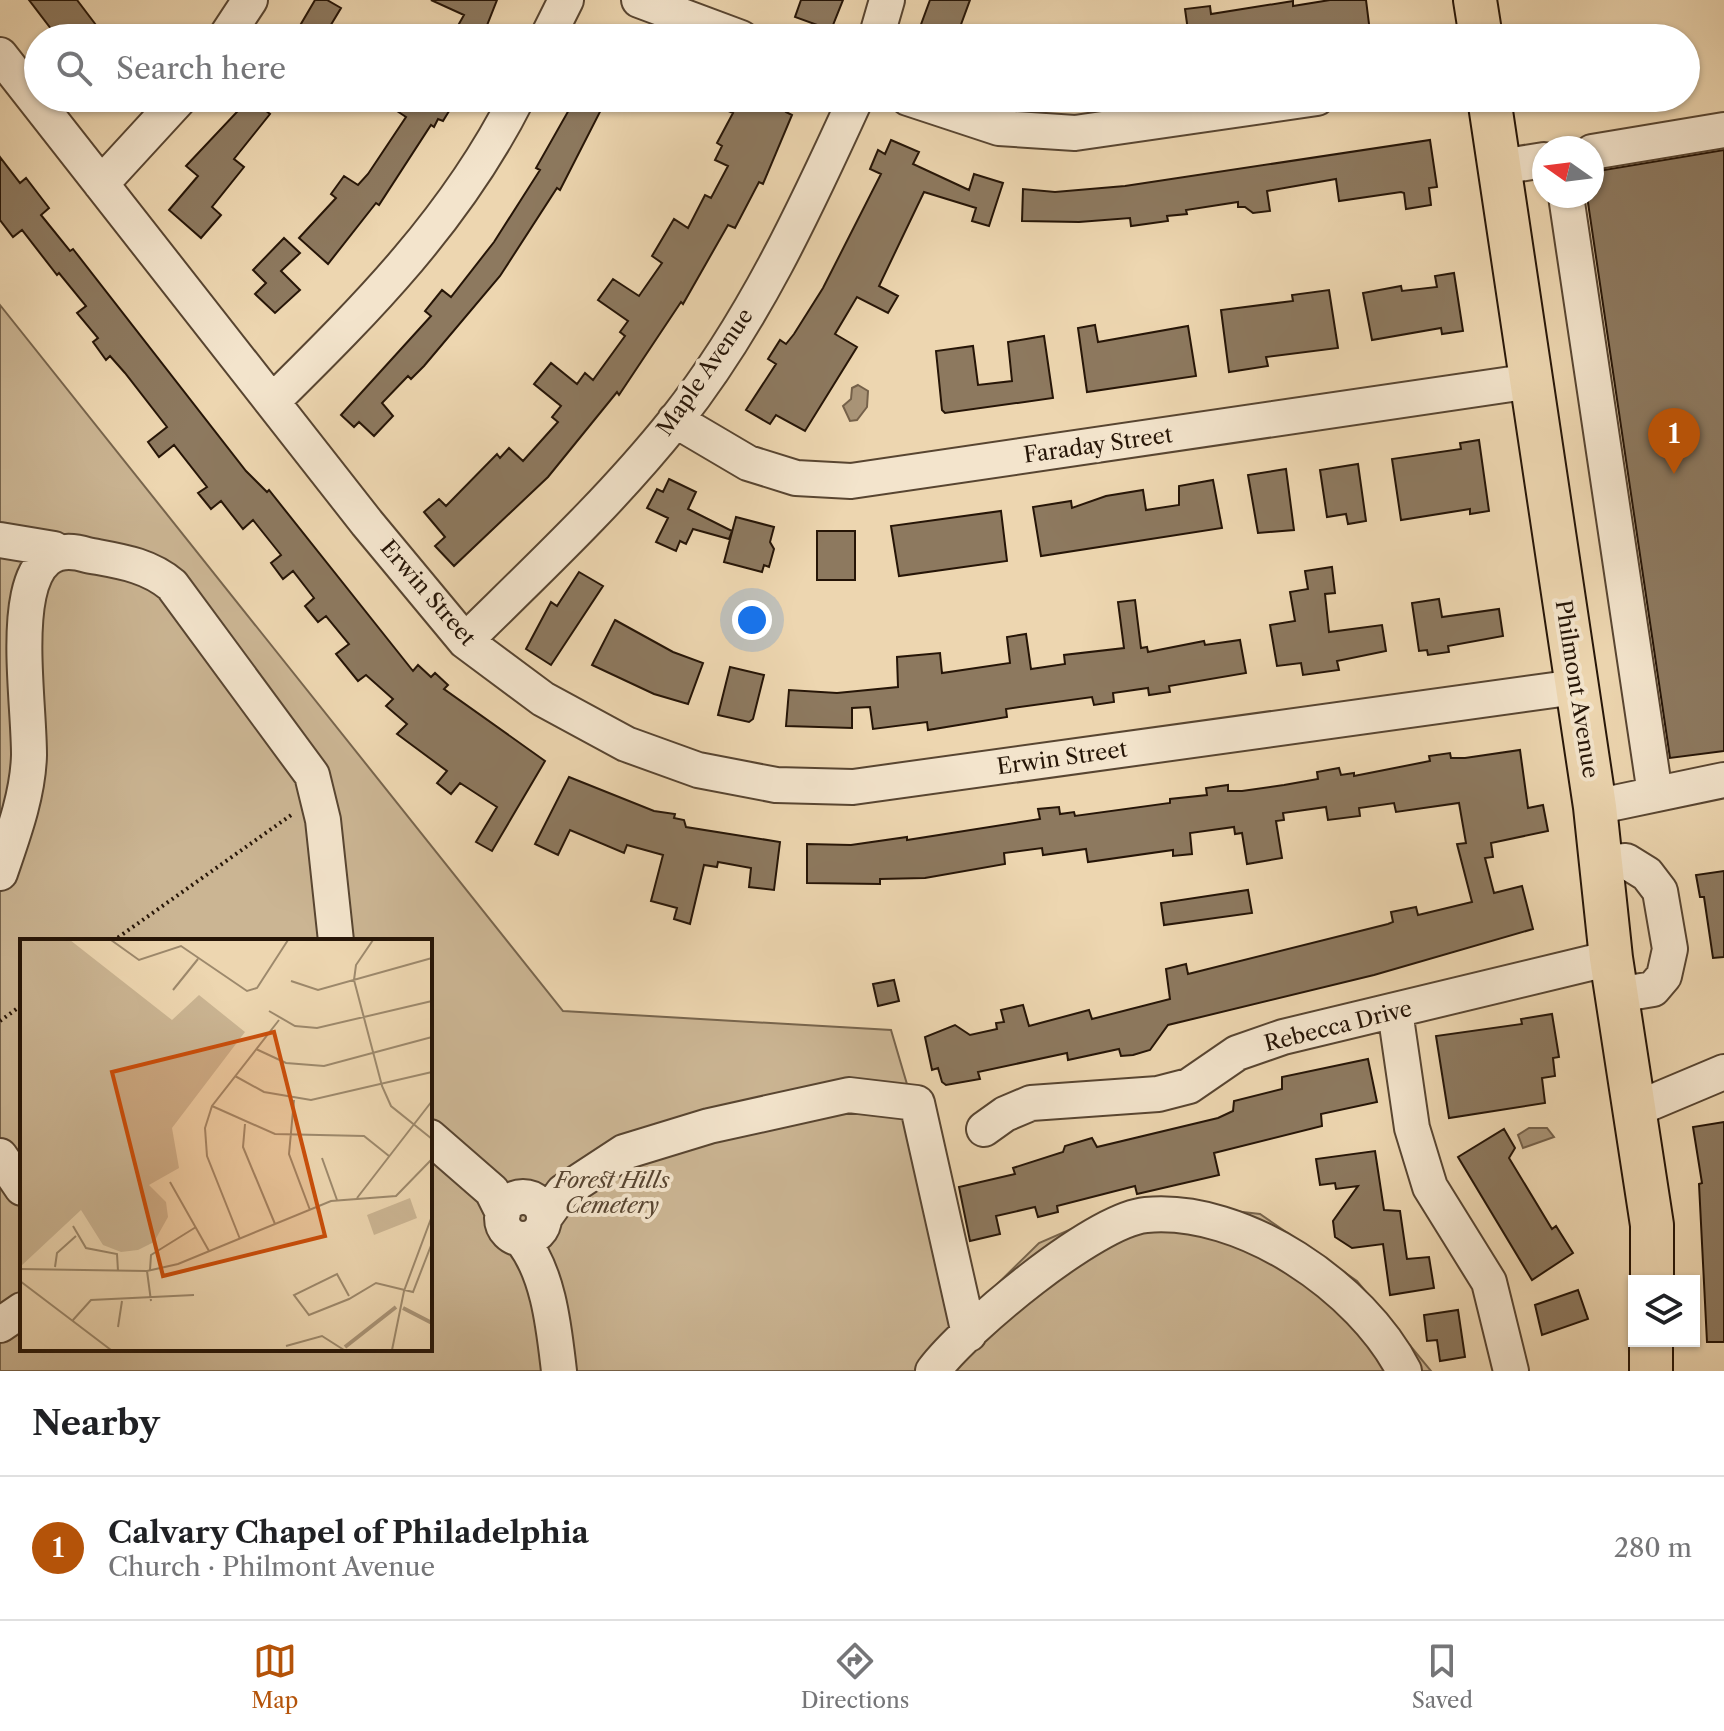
<!DOCTYPE html>
<html lang="en">
<head>
<meta charset="utf-8">
<style>
  body { margin:0; font-family:"Libre Caslon Text",serif; background:#f2f2f2; color:#202124 }
  .controls { position:absolute; right:24px; bottom:24px; display:grid; overflow:hidden; border-radius:0px; box-shadow:0 2px 6px #0004 }
  .controls button { width:72px; height:72px; display:grid; place-items:center; padding:0; border:0; border-bottom:2px solid #e0e0e0; background:#fff; color:#202124; font:40px sans-serif }
  .compass { position:absolute; left:1532px; top:136px; width:72px; height:72px; border-radius:50%; background:#fff; box-shadow:0 2px 6px #0004; rotate:284deg }
  .you { position:absolute; left:752px; top:620px; width:28px; height:28px; margin:-20px; border:6px solid #fff; border-radius:50%; background:#1a73e8; box-shadow:0 0 0 12px #1a73e833 }
  .badge { display:grid; place-items:center; width:52px; height:52px; border-radius:50%; background:#b45309; color:#fff; font-size:26px; font-weight:700 }
  .pin { position:absolute; translate:-50% -66px; filter:drop-shadow(0 2px 4px #0008) }
  .pin::after { content:''; position:absolute; top:42px; width:28px; height:24px; background:inherit; clip-path:polygon(0 0,100% 0,50% 100%) }
  .list { margin:0; padding:0; list-style:none }
  h2 { display:flex; justify-content:space-between; align-items:center; height:104px; margin:0; padding:0 32px; font-size:34px }
  h2 small { font-size:26px; font-weight:400; color:#757577 }
  .list li { display:grid; grid-template-columns:52px 1fr auto; gap:24px; align-items:center; box-sizing:border-box; height:144px; padding:0 32px; border-top:2px solid #e0e0e0 }
  .list b { display:block; font-size:30px; white-space:nowrap }
  .list p { margin:0; font-size:26px; white-space:nowrap; color:#757577 }
  .list em { font-size:26px; font-style:normal; color:#757577 }
  .icon { flex:none; width:44px; height:44px; fill:none; stroke:currentColor; stroke-width:2; stroke-linecap:round; stroke-linejoin:round }
  .map { position:relative; flex:none; width:1724px; height:1371px; overflow:hidden }
  .search { position:absolute; background:#fff; box-shadow:0 2px 6px #0004; left:24px; right:24px; top:24px; height:88px; display:flex; align-items:center; gap:20px; box-sizing:border-box; padding:0 28px; border-radius:44px; color:#757577; font-size:30px }
  .sheet { height:248px; background:#fff }
  nav { display:flex; justify-content:space-around; align-items:center; box-sizing:border-box; height:112px; border-top:2px solid #e0e0e0; background:#fff; font-size:22px; color:#757577 }
  nav a { display:grid; justify-items:center; gap:4px }
  nav .on { color:#b45309 }
  .map>svg:first-child { display:block }
  .green { fill:#cbb593; stroke:#78654d; stroke-width:2; fill-rule:evenodd }
  .water { fill:#a99477; stroke:#75614a; stroke-width:2 }
  .building { fill:#8d795f; stroke:#261507; stroke-width:2 }
  .lines { fill:none; stroke-linecap:round; stroke-linejoin:round }
  .minor-casing { stroke:#584531; stroke-width:38 }
  .major-casing { stroke:#261507; stroke-width:46 }
  .path { stroke:#261507; stroke-width:4; stroke-dasharray:2 4; stroke-linecap:butt }
  .minor { stroke:#f3e4cc; stroke-width:34 }
  .major { stroke:#edd6b0; stroke-width:42 }
  .labels { text-anchor:middle; dominant-baseline:central; stroke-width:8; stroke-linejoin:round; paint-order:stroke }
  .street-label { font-size:22px; fill:#261507; stroke:#f3e4cc }
  .park-label { font-size:22px; font-style:italic; fill:#584531; stroke:#f3e4cc }
  .inset-river { fill:none; stroke:#a99477; stroke-width:4 }
  .inset-road { fill:none; stroke:#9d896c; stroke-width:2 }
  .view { fill:#cb4f0b; fill-opacity:0.15; stroke:#cb4f0b; stroke-width:4 }
  .inset-edge { fill:none; stroke:#261507; stroke-width:4 }
</style>
</head>
<body>
<div class="map">
<svg width="1724" height="1371" viewBox="0 0 1724 1371">
  <rect width="100%" height="100%" fill="#edd6b0"/>
  <filter id="stains"><feTurbulence type="fractalNoise" baseFrequency=".0025" numOctaves="4"/><feColorMatrix values="0 0 0 0 .2 0 0 0 0 .09 0 0 0 0 .02 0 0 0 .5 -.17"/></filter>
  <radialGradient id="worn" r=".72"><stop offset=".6" stop-color="#630" stop-opacity="0"/><stop offset="1" stop-color="#630" stop-opacity=".3"/></radialGradient>
  <path class="green" d="M 0,305 L 563,1011 L 891,1030 L 973,1308 L 1039,1243 L 1138,1200 L 1260,1214 L 1357,1281 L 1431,1371 L 0,1371 ZM 22,941 L 430,941 L 430,1349 L 22,1349 Z"/>
  <path class="water" d="M 858,385 L 868,391 L 867,407 L 857,420 L 850,421 L 843,406 L 851,399 L 852,388 Z
    M 1529,1128 L 1547,1128 L 1554,1137 L 1523,1148 L 1518,1135 Z"/>
  <path class="building" d="M 29,0 L 77,0 L 96,25 L 80,38 L 58,38 Z
    M 315,0 L 327,0 L 341,8 L 323,38 L 312,38 L 298,29 Z
    M 431,0 L 497,0 L 482,38 L 451,38 L 464,15 Z
    M 801,0 L 843,0 L 831,30 L 795,17 Z
    M 930,0 L 970,0 L 956,38 L 916,38 Z
    M 1330,0 L 1366,0 L 1370,32 L 1317,38 L 1189,38 L 1185,9 L 1210,6 L 1211,14 L 1293,1 L 1293,6 Z
    M 250,98 L 270,114 L 234,159 L 244,167 L 212,207 L 221,215 L 201,238 L 169,210 L 198,176 L 186,166 Z
    M 405,98 L 457,98 L 443,121 L 438,119 L 434,127 L 431,125 L 379,205 L 376,203 L 328,264 L 299,238 L 336,198 L 331,194 L 344,176 L 358,185 L 368,174 L 406,117 L 397,111 Z
    M 580,98 L 594,98 L 604,104 L 560,190 L 557,188 L 500,276 L 424,366 L 411,379 L 408,376 L 382,403 L 393,416 L 374,436 L 359,422 L 354,427 L 341,415 L 431,316 L 425,311 L 442,290 L 451,297 L 494,242 L 540,170 L 536,168 L 570,108 L 574,110 Z
    M 699,98 L 792,98 L 786,112 L 792,115 L 763,184 L 759,182 L 735,228 L 728,225 L 683,304 L 681,302 L 619,395 L 617,392 L 548,477 L 454,566 L 435,546 L 445,537 L 424,512 L 439,499 L 446,506 L 497,454 L 500,458 L 509,448 L 523,461 L 558,422 L 552,417 L 561,406 L 534,384 L 551,363 L 577,384 L 585,373 L 593,380 L 625,336 L 620,332 L 628,321 L 598,300 L 613,279 L 639,296 L 662,263 L 652,256 L 674,219 L 688,228 L 705,195 L 711,198 L 728,166 L 715,160 L 722,146 L 717,143 L 733,113 Z
    M 891,140 L 919,152 L 913,164 L 969,190 L 974,174 L 1003,183 L 989,226 L 972,221 L 976,208 L 924,192 L 879,286 L 898,296 L 888,313 L 857,297 L 835,334 L 857,347 L 805,431 L 776,415 L 770,424 L 746,410 L 776,364 L 768,359 L 780,340 L 786,344 L 794,334 L 823,288 L 881,174 L 870,169 L 878,150 L 885,154 Z
    M 1430,140 L 1437,187 L 1429,188 L 1431,205 L 1406,209 L 1404,193 L 1401,192 L 1339,201 L 1336,179 L 1267,191 L 1270,211 L 1253,213 L 1245,207 L 1238,207 L 1238,202 L 1186,210 L 1187,214 L 1167,216 L 1168,221 L 1131,226 L 1130,218 L 1079,222 L 1022,221 L 1023,189 L 1055,192 L 1125,186 Z
    M 1724,150 L 1724,751 L 1670,758 L 1587,196 L 1592,196 L 1592,172 Z
    M 0,157 L 20,183 L 26,178 L 49,208 L 41,215 L 70,251 L 73,249 L 246,471 L 267,492 L 269,490 L 413,671 L 418,665 L 431,677 L 435,673 L 448,685 L 444,689 L 545,761 L 492,851 L 476,842 L 497,807 L 460,783 L 451,794 L 437,783 L 447,771 L 397,734 L 407,724 L 386,706 L 393,699 L 366,675 L 358,681 L 336,654 L 349,644 L 326,616 L 318,622 L 305,606 L 314,598 L 293,571 L 283,579 L 271,563 L 281,555 L 253,520 L 243,529 L 221,501 L 211,509 L 198,493 L 207,487 L 174,445 L 159,457 L 148,442 L 167,427 L 125,373 L 110,356 L 106,360 L 93,342 L 98,338 L 77,313 L 86,306 L 59,273 L 57,275 L 22,230 L 13,237 L 0,220 Z
    M 284,238 L 300,253 L 281,271 L 300,290 L 275,313 L 255,294 L 266,283 L 253,270 Z
    M 1454,273 L 1463,331 L 1442,334 L 1441,328 L 1372,340 L 1363,293 L 1401,286 L 1402,291 L 1437,287 L 1435,276 Z
    M 1329,290 L 1338,348 L 1266,357 L 1268,366 L 1229,372 L 1221,310 L 1293,301 L 1292,295 Z
    M 1095,325 L 1098,342 L 1188,326 L 1196,376 L 1087,392 L 1078,328 Z
    M 1044,336 L 1053,398 L 945,413 L 942,410 L 936,351 L 973,346 L 978,385 L 1012,381 L 1008,342 Z
    M 1479,440 L 1489,511 L 1470,514 L 1470,509 L 1401,520 L 1392,459 L 1461,449 L 1460,443 Z
    M 1358,464 L 1366,521 L 1348,524 L 1346,514 L 1327,517 L 1320,470 Z
    M 1286,469 L 1294,530 L 1258,533 L 1248,475 Z
    M 669,479 L 696,492 L 688,509 L 732,531 L 729,539 L 693,529 L 686,544 L 680,541 L 676,551 L 656,542 L 668,518 L 647,508 L 657,489 L 663,492 Z
    M 1213,480 L 1222,528 L 1041,556 L 1033,507 L 1071,501 L 1072,508 L 1106,496 L 1143,490 L 1146,510 L 1179,505 L 1179,486 Z
    M 1001,511 L 1007,561 L 899,576 L 891,526 Z
    M 736,517 L 774,527 L 770,542 L 774,549 L 769,567 L 764,565 L 762,572 L 724,562 Z
    M 817,531 L 855,531 L 855,580 L 817,580 Z
    M 1332,567 L 1335,593 L 1325,594 L 1329,632 L 1382,625 L 1386,651 L 1337,661 L 1339,670 L 1303,675 L 1301,663 L 1277,666 L 1270,625 L 1295,621 L 1290,592 L 1308,589 L 1305,571 Z
    M 579,572 L 603,586 L 551,665 L 526,649 L 551,602 L 557,606 Z
    M 1439,599 L 1442,617 L 1499,609 L 1503,636 L 1448,646 L 1449,652 L 1428,655 L 1427,650 L 1419,651 L 1412,603 Z
    M 1135,600 L 1141,648 L 1147,647 L 1148,652 L 1204,641 L 1205,645 L 1240,640 L 1246,673 L 1169,686 L 1170,692 L 1149,695 L 1148,688 L 1113,693 L 1114,702 L 1094,705 L 1092,697 L 1006,709 L 1007,717 L 928,730 L 927,722 L 873,729 L 870,707 L 852,708 L 852,728 L 786,726 L 789,690 L 837,693 L 898,687 L 897,657 L 940,653 L 942,673 L 1010,663 L 1007,637 L 1026,634 L 1031,669 L 1065,664 L 1064,655 L 1124,648 L 1118,602 Z
    M 615,620 L 673,652 L 703,663 L 688,704 L 654,694 L 592,665 Z
    M 730,667 L 764,675 L 753,719 L 749,722 L 718,715 Z
    M 1520,750 L 1528,808 L 1543,805 L 1548,831 L 1491,843 L 1493,857 L 1485,858 L 1494,893 L 1522,886 L 1533,929 L 1374,975 L 1168,1025 L 1150,1050 L 1133,1055 L 1121,1056 L 1119,1049 L 1068,1060 L 1067,1053 L 978,1072 L 980,1079 L 946,1085 L 942,1082 L 938,1068 L 932,1070 L 925,1037 L 955,1025 L 970,1035 L 997,1029 L 996,1023 L 1004,1022 L 1001,1010 L 1023,1005 L 1029,1026 L 1089,1010 L 1092,1019 L 1170,999 L 1166,969 L 1186,964 L 1188,974 L 1388,924 L 1393,922 L 1391,912 L 1416,907 L 1418,915 L 1472,902 L 1457,844 L 1466,843 L 1459,803 L 1396,812 L 1394,803 L 1359,808 L 1360,816 L 1328,820 L 1326,807 L 1283,813 L 1284,820 L 1276,821 L 1282,858 L 1247,864 L 1242,833 L 1235,834 L 1234,827 L 1190,833 L 1192,854 L 1173,856 L 1173,850 L 1088,862 L 1086,849 L 1043,855 L 1042,848 L 1004,853 L 1005,864 L 925,878 L 880,879 L 880,884 L 807,883 L 807,844 L 851,845 L 907,837 L 907,840 L 1040,819 L 1038,809 L 1059,807 L 1060,814 L 1074,812 L 1075,816 L 1170,803 L 1170,799 L 1207,795 L 1206,788 L 1228,785 L 1228,791 L 1242,791 L 1284,785 L 1318,779 L 1317,772 L 1339,768 L 1341,775 L 1354,773 L 1354,776 L 1430,761 L 1429,756 L 1450,753 L 1451,758 L 1465,758 Z
    M 569,777 L 654,811 L 675,814 L 674,818 L 684,820 L 686,827 L 780,842 L 774,890 L 749,887 L 751,868 L 718,862 L 717,867 L 704,865 L 690,924 L 674,919 L 677,908 L 651,901 L 663,855 L 627,845 L 624,853 L 570,830 L 558,855 L 535,844 Z
    M 1724,871 L 1724,957 L 1713,958 L 1704,897 L 1700,897 L 1696,875 Z
    M 1248,890 L 1252,913 L 1164,925 L 1161,903 Z
    M 894,980 L 899,1001 L 878,1006 L 873,984 Z
    M 1552,1014 L 1559,1057 L 1553,1058 L 1555,1076 L 1542,1078 L 1545,1103 L 1449,1118 L 1436,1036 L 1522,1024 L 1521,1019 Z
    M 1368,1059 L 1377,1102 L 1321,1114 L 1322,1126 L 1214,1153 L 1219,1175 L 1137,1194 L 1135,1186 L 1057,1206 L 1058,1212 L 1038,1217 L 1035,1207 L 996,1216 L 1000,1234 L 970,1241 L 959,1187 L 1015,1174 L 1013,1168 L 1063,1152 L 1065,1146 L 1092,1138 L 1097,1147 L 1218,1118 L 1233,1111 L 1234,1101 L 1282,1089 L 1282,1077 Z
    M 1724,1122 L 1724,1342 L 1707,1342 L 1699,1184 L 1702,1183 L 1693,1127 Z
    M 1504,1129 L 1515,1148 L 1509,1158 L 1552,1229 L 1556,1226 L 1573,1253 L 1532,1280 L 1458,1157 Z
    M 1375,1151 L 1384,1210 L 1400,1211 L 1407,1259 L 1429,1257 L 1434,1288 L 1390,1295 L 1383,1244 L 1352,1248 L 1335,1237 L 1333,1221 L 1358,1186 L 1336,1189 L 1335,1183 L 1320,1185 L 1316,1159 Z
    M 1578,1290 L 1588,1319 L 1542,1335 L 1535,1305 Z
    M 1458,1310 L 1465,1357 L 1440,1361 L 1437,1340 L 1427,1341 L 1424,1315 Z"/>
  <g class="lines">
    <g class="minor-casing">
      <path id="minor" d="M 639,0 L 741,38
        M 225,38 L 250,0
        M 547,38 L 566,0
        M 876,38 L 887,0
        M 0,55 L 367,523 L 465,641 L 543,699 L 626,744 L 698,770 L 776,785 L 853,787 L 1576,687
        M 908,98 L 999,128 L 1075,133 L 1317,98
        M 1592,152 L 1724,130
        M 1500,167 L 1544,160
        M 101,184 L 180,98
        M 1566,196 L 1655,794
        M 273,401 C 368,307 456,219 517,98
        M 675,420 L 748,463 L 796,478 L 851,481 L 1532,381
        M 0,540 L 54,549
        M 465,641 C 537,570 612,500 675,421 C 752,324 805,210 856,98
        M 1595,807 L 1724,780
        M 1602,863 L 1626,861 L 1647,874 L 1660,891 L 1670,949 L 1664,976 L 1653,989 L 1617,995
        M 0,873 C 13,835 28,795 29,755 C 29,685 0,528 87,555 C 118,561 147,564 172,585 L 312,775 L 323,820 L 336,941
        M 1395,1011 L 1412,1128 L 1430,1187 L 1489,1282 L 1511,1371
        M 1636,1109 L 1724,1072
        M 984,1129 L 1005,1114 L 1031,1103 L 1158,1094 L 1189,1086 L 1237,1053 L 1283,1037 L 1611,958
        M 430,1137 L 492,1191 L 503,1213
        M 0,1156 L 22,1188
        M502 1218a21 21 0 1 1 42 0a21 21 0 1 1-42 0Z
        M 545,1217 L 563,1192 L 624,1152 L 709,1126 L 849,1095 L 917,1103 L 969,1334
        M 521,1239 C 549,1273 554,1329 559,1371
        M 0,1325 L 22,1310
        M 933,1371 C 965,1328 1094,1220 1146,1215 C 1243,1206 1362,1288 1404,1371"/>
    </g>
    <g class="major-casing">
      <path id="major" d="M 1475,0 L 1481,38
        M 1489,98 L 1595,807 L 1611,958 L 1652,1225 L 1652,1281
        M 1651,1371 L 1651,1341"/>
    </g>
    <path class="path" d="M 113,941 L 294,813
      M 0,1021 L 22,1005"/>
    <use href="#minor" class="minor"/>
    <use href="#major" class="major"/>
  </g>
  <g class="labels">
    <g class="street-label">
      <text transform="translate(705 372) rotate(-55)">Maple Avenue</text>
      <text transform="translate(1098 445) rotate(-8)">Faraday Street</text>
      <text transform="translate(428 593) rotate(49)">Erwin Street</text>
      <text transform="translate(1577 689) rotate(81)">Philmont Avenue</text>
      <text transform="translate(1062 758) rotate(-8)">Erwin Street</text>
      <text transform="translate(1338 1026) rotate(-14)">Rebecca Drive</text>
    </g>
    <g class="park-label">
      <text x="612" y="1180">Forest Hills<tspan x="612" dy="25">Cemetery</tspan></text>
    </g>
  </g>
  <g transform="translate(20 939)">
    <rect width="412" height="412" fill="#edd6b0"/>
    <path d="M 0,1 L 50,1 L 152,81 L 179,56 L 225,93 L 152,189 L 159,229 L 129,246 L 146,263 L 148,278 L 134,303 L 118,311 L 101,313 L 83,306 L 61,271 L 0,328 ZM 390,259 L 397,279 L 354,296 L 347,276 Z" fill="#cbb593"/>
    <path class="inset-river" d="M 383,369 L 412,384M 325,408 L 376,368"/>
    <path class="inset-road" d="M 91,1 L 119,21 L 161,7 L 227,52 L 237,49 L 268,1M 353,1 L 336,26 L 334,41 L 362,147 L 371,167 L 412,200M 271,42 L 298,51 L 412,19M 153,51 L 178,20M 249,72 L 275,87 L 297,89 L 412,62M 236,110 L 266,124 L 304,127 L 412,98M 215,137 L 244,153 L 291,161 L 412,133M 274,161 L 269,215 L 290,271M 192,167 L 255,195 L 344,197 L 369,217M 225,185 L 223,208 L 255,285M 302,219 L 317,261M 150,243 L 189,312M 337,259 L 412,162M 53,287 L 66,309 L 97,315 L 98,332M 220,300 L 187,217 L 185,189 L 192,167 L 259,81M 35,328 L 37,314 L 56,297M 0,330 L 127,332 L 158,325 L 311,262 L 376,257 L 412,220M 130,331 L 131,316 L 176,288M 127,332 L 131,362M 0,342 L 91,411M 329,357 L 317,335 L 274,356 L 289,376 L 329,360 L 356,344 L 393,353 L 412,304M 53,381 L 71,361 L 174,356M 98,388 L 102,362M 266,407 L 302,397 L 324,411M 372,411 L 384,352 L 412,277"/>
    <path class="view" d="M 254,93 L 305,297 L 143,337 L 92,133 Z"/>
    <rect width="412" height="412" class="inset-edge"/>
  </g>
  <rect width="100%" height="100%" filter="url(#stains)"/>
  <rect width="100%" height="100%" fill="url(#worn)"/>
</svg>
<div class="controls">
<button><svg class="icon" aria-label="layers" viewBox="0 0 24 24"><path d="M12 4l9 5-9 5-9-5zM3 14l9 5 9-5"/></svg></button>
</div>
<svg class="compass" viewBox="-18 -18 36 36"><path d="M0-13l5 13h-10z" fill="#e53935"/><path d="M0 13l5-13h-10z" fill="#757577"/></svg>
<div class="you"></div>
<div class="pin badge" style="left:1674px;top:474px">1</div>
<div class="search"><svg class="icon" aria-label="search" viewBox="0 0 24 24"><circle cx="10" cy="10" r="6"/><path d="M15 15l6 6"/></svg>Search here</div>
</div>
<section class="sheet">
<h2>Nearby<small></small></h2>
<ul class="list">
<li><span class="badge">1</span><div><b>Calvary Chapel of Philadelphia</b><p>Church · Philmont Avenue</p></div><em>280 m</em></li>
</ul>
</section>
<nav>
<a class="on"><svg class="icon" aria-label="map" viewBox="0 0 24 24"><path d="M3 6l6-2 6 2 6-2v14l-6 2-6-2-6 2zM9 4v14M15 6v14"/></svg>Map</a>
<a><svg class="icon" aria-label="directions" viewBox="0 0 24 24"><path d="M12 3l9 9-9 9-9-9zM9 14v-3h6M13 9l2 2-2 2"/></svg>Directions</a>
<a><svg class="icon" aria-label="saved" viewBox="0 0 24 24"><path d="M7 4h10v16l-5-4-5 4z"/></svg>Saved</a>
</nav>
</body>
</html>
